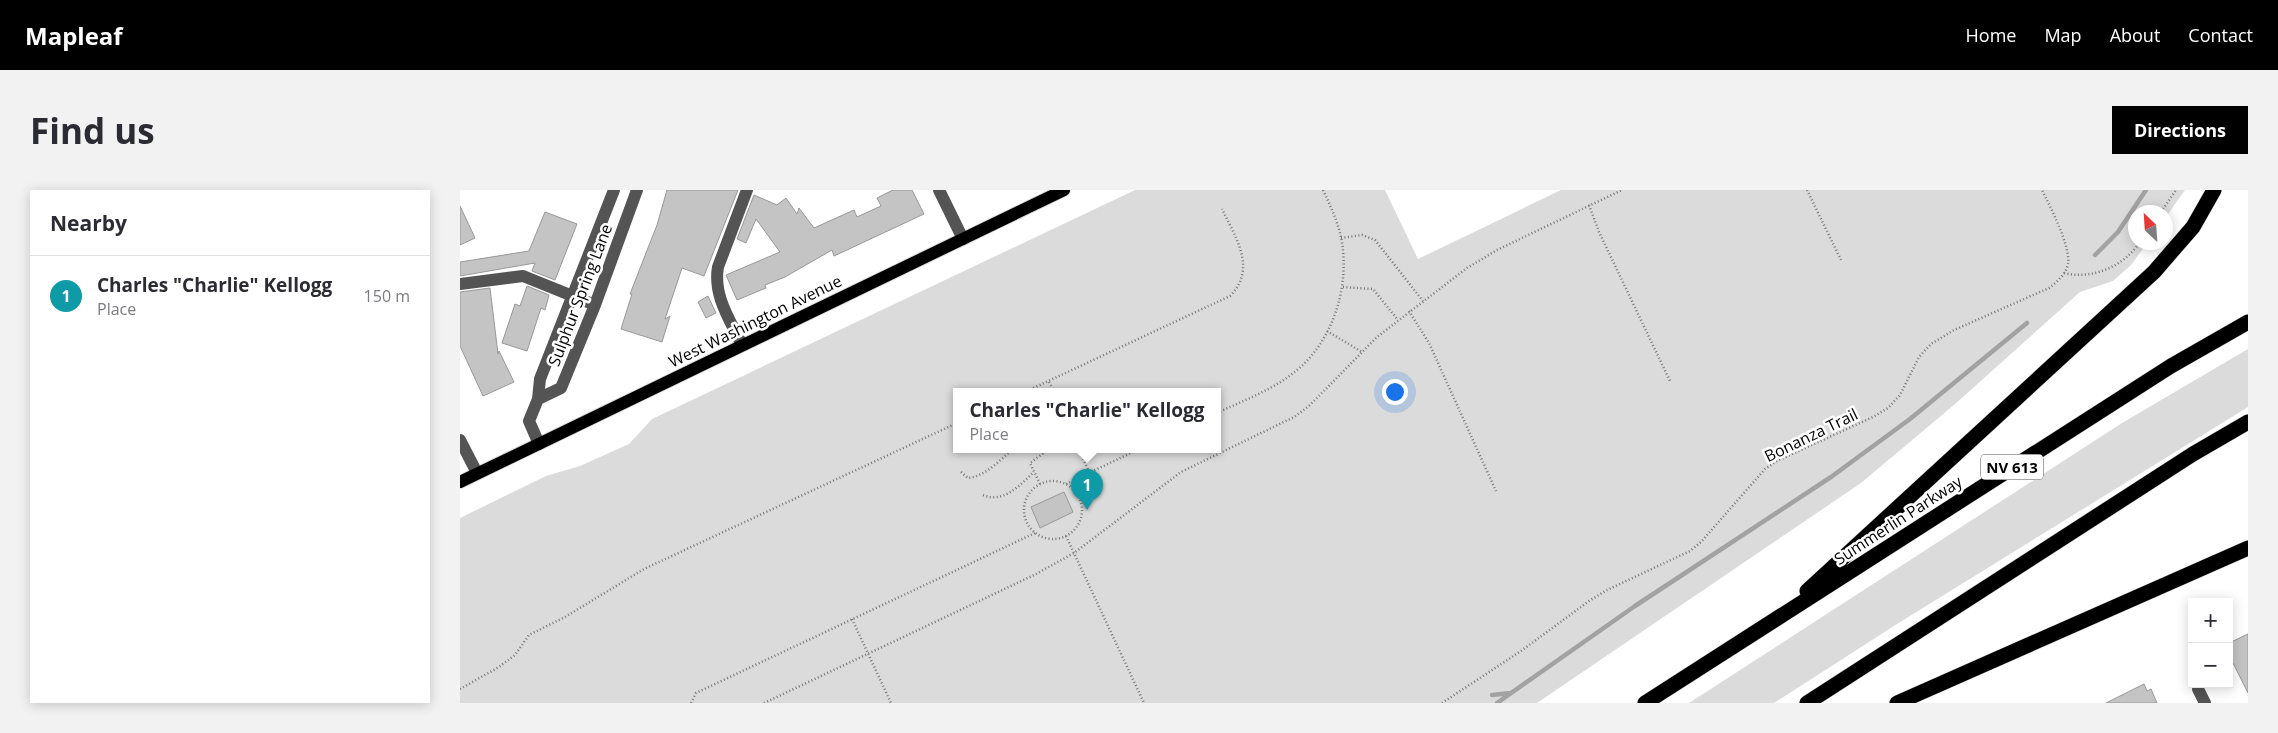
<!DOCTYPE html>
<html lang="en">
<head>
<meta charset="utf-8">
<style>
  body { margin:0; font-family:"Open Sans",sans-serif; background:#f2f2f3; color:#2b2b33 }
  .controls { position:absolute; right:15px; bottom:15px; display:grid; overflow:hidden; border-radius:0px; box-shadow:0 2px 12px #0003 }
  .controls button { width:45px; height:45px; display:grid; place-items:center; padding:0; border:0; border-bottom:1px solid #e1e1e2; background:#fff; color:#2b2b33; font:25px sans-serif }
  .compass { position:absolute; left:1668px; top:15px; width:45px; height:45px; border-radius:50%; background:#fff; box-shadow:0 2px 12px #0003; rotate:335deg }
  .you { position:absolute; left:934px; top:201px; width:18px; height:18px; margin:-12px; border:4px solid #fff; border-radius:50%; background:#1a73e8; box-shadow:0 0 0 8px #1a73e833 }
  .badge { display:grid; place-items:center; width:32px; height:32px; border-radius:50%; background:#000; color:#fff; font-size:16px; font-weight:700 }
  .pin { position:absolute; translate:-50% -41px; filter:drop-shadow(0 1px 2px #0008) }
  .pin::after { content:''; position:absolute; top:26px; width:18px; height:15px; background:inherit; clip-path:polygon(0 0,100% 0,50% 100%) }
  .popup { position:absolute; left:493px; top:198px; width:268px; height:65px; box-sizing:border-box; display:grid; place-content:center; border-radius:0px; background:#fff; filter:drop-shadow(0 1px 4px #0005); font-size:16px; white-space:nowrap; color:#7c7c81 }
  .popup b { font-size:19px; color:#2b2b33 }
  .popup::after { content:''; position:absolute; left:50%; top:100%; margin-left:-10px; border:10px solid transparent; border-top-color:#fff }
  .list { margin:0; padding:0; list-style:none }
  h2 { display:flex; justify-content:space-between; align-items:center; height:65px; margin:0; padding:0 20px; font-size:21px }
  h2 small { font-size:16px; font-weight:400; color:#7c7c81 }
  .list li { display:grid; grid-template-columns:32px 1fr auto; gap:15px; align-items:center; box-sizing:border-box; height:80px; padding:0 20px; border-top:1px solid #e1e1e2 }
  .list b { display:block; font-size:19px; white-space:nowrap }
  .list p { margin:0; font-size:16px; white-space:nowrap; color:#7c7c81 }
  .list em { font-size:16px; font-style:normal; color:#7c7c81 }
  .map { position:relative; flex:none; width:1788px; height:513px; overflow:hidden; border-radius:0px }
  header { display:flex; align-items:center; gap:30px; box-sizing:border-box; height:70px; padding:0 25px; background:#000; color:#fff }
  header strong { font-size:24px }
  nav { display:flex; gap:28px; margin-inline-start:auto; font-size:18px }
  .intro { display:flex; align-items:center; justify-content:space-between; box-sizing:border-box; height:120px; padding:0 30px }
  h1 { margin:0; font-size:35px }
  .button { padding:12px 22px; border-radius:0px; background:#000; color:#fff; font-size:18px; font-weight:700 }
  main { display:flex; gap:30px; padding:0 30px }
  aside { flex:1; background:#fff; border-radius:0px; box-shadow:0 2px 12px #0003 }
  .map>svg:first-child { display:block }
  .green { fill:#dbdbdb; fill-rule:evenodd }
  .lines { fill:none; stroke-linecap:round; stroke-linejoin:round }
  .stream { stroke:#a2a2a2; stroke-width:4.5 }
  .building { fill:#c4c4c4; stroke:#989898 }
  .major-casing { stroke:#dbdbdb; stroke-width:14 }
  .highway-casing { stroke:#dbdbdb; stroke-width:16 }
  .path { stroke:#767676; stroke-width:2.5; stroke-dasharray:1 2.5; stroke-linecap:butt }
  .minor { stroke:#545454; stroke-width:12 }
  .major { stroke:#000; stroke-width:12 }
  .highway { stroke:#000; stroke-width:15 }
  .labels { text-anchor:middle; dominant-baseline:central; stroke-width:5; stroke-linejoin:round; paint-order:stroke }
  .shield { fill:#fff; stroke:#4c4c4c; stroke-width:1 }
  .shield-label { font-size:15px; font-weight:bold; fill:#000 }
  .street-label { font-size:16px; fill:#000; stroke:#fff }
</style>
</head>
<body>
<header>
<strong>Mapleaf</strong>
<nav><a>Home</a><a>Map</a><a>About</a><a>Contact</a></nav>
</header>
<div class="intro"><h1>Find us</h1><a class="button">Directions</a></div>
<main>
<aside>
<h2>Nearby<small></small></h2>
<ul class="list">
<li><span class="badge" style="background:#0f9aa8">1</span><div><b>Charles &quot;Charlie&quot; Kellogg</b><p>Place</p></div><em>150 m</em></li>
</ul>
</aside>
<div class="map">
<svg width="1788" height="513" viewBox="0 0 1788 513">
  <rect width="100%" height="100%" fill="#fff"/>
  <path class="green" d="M 675,0 L 925,0 L 958,69 L 1101,0 L 1725,0 L 1706,27 L 1706,22 L 1676,22 L 1676,52 L 1687,53 L 1671,75 L 1653,91 L 1620,102 L 1494,215 L 1401,293 L 1077,513 L 0,513 L 0,328 L 86,286 L 120,276 L 169,254 L 192,229 ZM 497,201 L 757,201 L 757,259 L 497,259 Z
    M 1788,159 L 1788,217 L 1437,434 L 1314,513 L 1229,513 L 1662,233 Z"/>
  <g class="lines">
    <path class="stream" d="M 1635,65 L 1658,42 L 1686,0
      M 1032,505 L 1051,503
      M 1037,513 L 1175,416 L 1371,287 L 1450,229 L 1567,133"/>
  </g>
  <path class="building" d="M 207,0 L 278,0 L 244,86 L 222,78 L 205,129 L 210,126 L 202,152 L 161,139 L 172,104 L 170,104 L 197,35 Z
    M 433,0 L 452,0 L 464,24 L 374,66 L 372,60 L 325,87 L 305,95 L 306,98 L 277,110 L 266,85 L 320,62 L 296,29 L 286,53 L 277,49 L 294,5 L 317,15 L 326,8 L 337,24 L 339,18 L 354,38 L 394,20 L 397,27 L 421,16 L 417,8 Z
    M 0,16 L 15,48 L 0,55 Z
    M 85,22 L 117,34 L 95,90 L 72,81 L 75,73 L 0,86 L 0,72 L 69,61 Z
    M 67,96 L 89,105 L 85,120 L 81,118 L 67,161 L 42,153 L 55,114 L 60,116 Z
    M 30,98 L 38,164 L 39,161 L 54,192 L 23,206 L 0,156 L 0,102 Z
    M 248,106 L 256,123 L 246,128 L 238,112 Z
    M 604,302 L 613,322 L 580,338 L 571,317 Z
    M 1788,444 L 1788,503 L 1773,473 L 1769,475 L 1769,453 Z
    M 1684,494 L 1687,501 L 1691,499 L 1697,513 L 1646,513 Z"/>
  <g class="lines">
    <g class="major-casing">
      <path id="major" d="M 0,292 L 604,0"/>
    </g>
    <g class="highway-casing">
      <path id="highway" d="M 1347,401 L 1694,82 L 1733,37 L 1754,0
        M 1185,513 L 1711,176 L 1788,132
        M 1347,513 L 1733,264 L 1788,232
        M 1437,513 L 1788,358"/>
    </g>
    <path class="path" d="M 1347,0 L 1381,70
      M 1129,15 L 1139,42 L 1210,191
      M 1701,22 L 1716,0
      M 881,48 L 902,45 L 915,50 L 963,111
      M 1604,83 C 1633,90 1664,76 1680,52
      M 883,97 L 913,99 L 938,130
      M 949,121 L 969,153 L 1036,301
      M 867,141 L 902,162
      M 589,192 L 594,201
      M 567,201 L 770,106 C 797,79 776,48 762,19
      M 757,223 C 782,211 810,201 832,184 C 873,154 891,95 881,47 C 877,30 870,15 863,0
      M 619,259 L 629,282
      M 501,282 L 508,288 C 526,286 540,270 553,259
      M564 320a29 29 0 1 1 58 0a29 29 0 1 1-58 0Z
      M 580,294 L 570,273 L 589,259
      M 606,294 L 679,259
      M 523,305 C 543,314 560,295 574,282
      M 606,346 L 684,513
      M 392,429 L 431,513
      M 0,499 L 39,477 L 55,465 L 69,445 L 105,427 L 184,379 L 497,233
      M 231,513 L 236,503 L 575,343
      M 304,513 L 576,384 L 614,363 L 721,282 L 834,227 L 849,216 L 917,147 L 1007,78 L 1037,60 L 1162,0
      M 982,513 L 1061,461 L 1129,411 L 1147,400 L 1230,361 L 1241,352 L 1305,279 L 1317,271 L 1413,227 L 1428,218 L 1440,205 L 1459,167 L 1471,154 L 1494,140 L 1589,98 C 1597,92 1606,84 1608,74 C 1611,57 1590,16 1582,0"/>
    <path class="minor" d="M 479,0 L 503,49
      M 0,94 L 63,86 L 135,115
      M 282,155 C 270,130 253,106 258,77 L 287,0
      M 78,209 L 101,198 L 135,115 L 177,0
      M 0,250 L 17,283
      M 79,254 L 69,231 L 78,209 L 80,189 L 154,0
      M 1738,499 L 1745,513"/>
    <use href="#major" class="major"/>
    <use href="#highway" class="highway"/>
  </g>
  <g class="labels">
    <rect class="shield" x="1521" y="264.5" width="62" height="25" rx="4"/>
    <g class="shield-label">
      <text x="1552" y="277">NV 613</text>
    </g>
    <g class="street-label">
      <text transform="translate(120 105) rotate(-69)">Sulphur Spring Lane</text>
      <text transform="translate(295 131) rotate(-26)">West Washington Avenue</text>
      <text transform="translate(1351 245) rotate(-26)">Bonanza Trail</text>
      <text transform="translate(1438 330) rotate(-33)">Summerlin Parkway</text>
    </g>
  </g>
</svg>
<div class="controls">
<button>+</button>
<button>−</button>
</div>
<svg class="compass" viewBox="-18 -18 36 36"><path d="M0-13l5 13h-10z" fill="#e53935"/><path d="M0 13l5-13h-10z" fill="#7c7c81"/></svg>
<div class="you"></div>
<div class="pin badge" style="left:627px;top:320px;background:#0f9aa8">1</div>
<div class="popup"><b>Charles &quot;Charlie&quot; Kellogg</b>Place</div>
</div>
</main>
</body>
</html>
